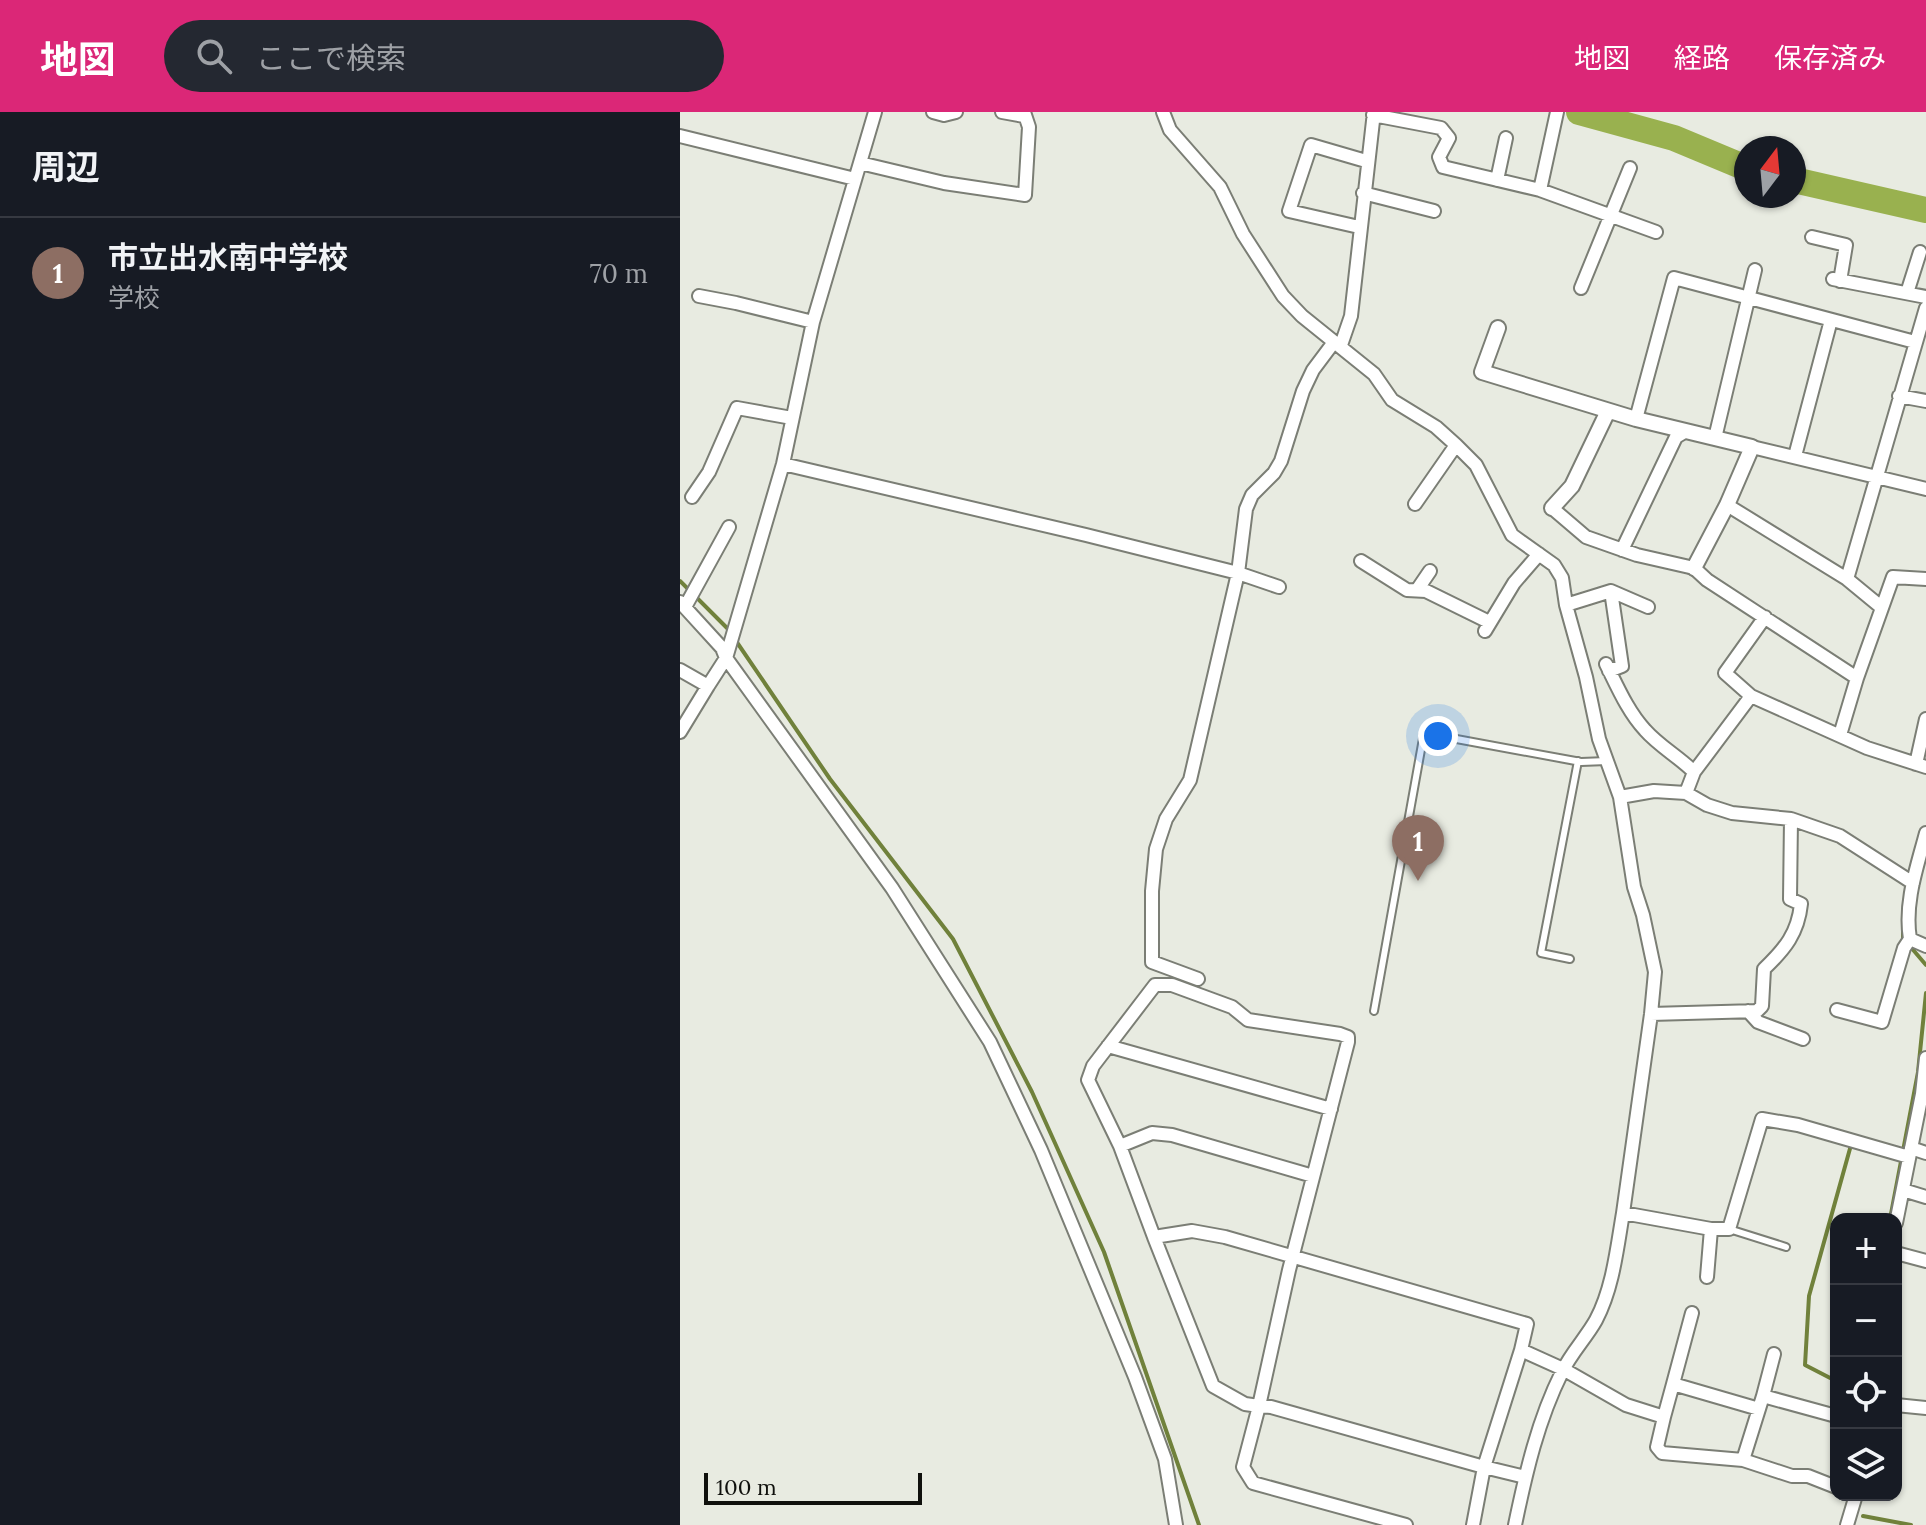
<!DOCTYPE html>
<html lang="ja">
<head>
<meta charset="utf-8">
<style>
  body { margin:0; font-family:Lora,"Noto Sans JP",serif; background:#242831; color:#f1f3f6 }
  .controls { position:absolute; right:24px; bottom:24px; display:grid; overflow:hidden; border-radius:16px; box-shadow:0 2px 6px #0004 }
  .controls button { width:72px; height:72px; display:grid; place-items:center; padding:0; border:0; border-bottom:2px solid #363941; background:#171b24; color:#f1f3f6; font:40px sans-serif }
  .compass { position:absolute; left:1054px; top:24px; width:72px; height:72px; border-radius:50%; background:#171b24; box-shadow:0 2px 6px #0004; rotate:16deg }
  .scale { position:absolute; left:24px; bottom:20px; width:218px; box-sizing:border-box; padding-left:8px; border:4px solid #10110d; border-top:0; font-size:22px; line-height:28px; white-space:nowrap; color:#10110d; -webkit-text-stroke:6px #e8ebe1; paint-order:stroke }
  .you { position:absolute; left:758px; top:624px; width:28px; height:28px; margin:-20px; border:6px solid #fff; border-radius:50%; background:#1a73e8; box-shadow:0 0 0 12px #1a73e833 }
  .badge { display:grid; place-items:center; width:52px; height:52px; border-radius:50%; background:#db2777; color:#fff; font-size:26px; font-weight:700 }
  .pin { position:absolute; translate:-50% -66px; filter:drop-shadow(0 2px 4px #0008) }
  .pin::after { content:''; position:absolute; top:42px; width:28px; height:24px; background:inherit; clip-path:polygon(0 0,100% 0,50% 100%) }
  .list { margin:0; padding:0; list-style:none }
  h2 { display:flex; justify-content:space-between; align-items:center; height:104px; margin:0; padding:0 32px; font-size:34px }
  h2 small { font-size:26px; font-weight:400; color:#9ea1a6 }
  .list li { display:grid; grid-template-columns:52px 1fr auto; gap:24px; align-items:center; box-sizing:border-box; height:112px; padding:0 32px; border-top:2px solid #363941 }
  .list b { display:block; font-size:30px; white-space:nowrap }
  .list p { margin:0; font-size:26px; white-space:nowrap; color:#9ea1a6 }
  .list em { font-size:26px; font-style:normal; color:#9ea1a6 }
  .icon { flex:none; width:44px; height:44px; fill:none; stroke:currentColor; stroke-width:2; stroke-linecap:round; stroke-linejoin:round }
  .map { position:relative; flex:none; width:1246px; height:1413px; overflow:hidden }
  header { display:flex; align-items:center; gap:48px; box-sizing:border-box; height:112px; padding:0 40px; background:#db2777; color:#fff }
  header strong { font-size:38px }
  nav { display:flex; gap:44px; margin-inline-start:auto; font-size:28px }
  .search { width:560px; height:72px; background:#242831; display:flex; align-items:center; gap:20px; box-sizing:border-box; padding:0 28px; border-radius:44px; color:#9ea1a6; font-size:30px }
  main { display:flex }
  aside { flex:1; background:#171b24 }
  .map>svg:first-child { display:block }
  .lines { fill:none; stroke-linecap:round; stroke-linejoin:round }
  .stream { stroke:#70813b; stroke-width:4 }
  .river { stroke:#99b14f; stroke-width:26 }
  .service-casing { stroke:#7b7e75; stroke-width:10 }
  .minor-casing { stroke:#7b7e75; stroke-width:16 }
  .tertiary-casing { stroke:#7b7e75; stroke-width:18 }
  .service { stroke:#fff; stroke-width:6 }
  .minor { stroke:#fff; stroke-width:12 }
  .tertiary { stroke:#fff; stroke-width:14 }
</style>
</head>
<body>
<header>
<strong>地図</strong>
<div class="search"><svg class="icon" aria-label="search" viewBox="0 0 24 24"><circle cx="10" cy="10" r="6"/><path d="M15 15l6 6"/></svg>ここで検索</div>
<nav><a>地図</a><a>経路</a><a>保存済み</a></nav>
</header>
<main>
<aside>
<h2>周辺<small></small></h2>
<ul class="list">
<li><span class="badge" style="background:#8d6e63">1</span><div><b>市立出水南中学校</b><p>学校</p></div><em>70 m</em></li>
</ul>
</aside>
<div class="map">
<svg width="1246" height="1413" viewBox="0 0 1246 1413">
  <rect width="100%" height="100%" fill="#e8ebe1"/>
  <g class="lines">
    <path class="stream" d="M 0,469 L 49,518
      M 54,526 L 150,667 L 273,827 L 352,980 L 424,1140 L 519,1413
      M 1223,812 L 1223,826 L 1246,853
      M 1210,1107 L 1238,960 L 1246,881
      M 1156,1269 L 1125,1253 L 1129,1184 L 1171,1033
      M 1183,1404 L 1231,1413"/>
    <path class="river" d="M 899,0 L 994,26 L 1066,56
      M 1114,68 L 1246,98"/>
    <g class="service-casing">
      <path id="service" d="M 890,847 L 861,841 L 898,649
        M 694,899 L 744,621 L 901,650 L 927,649
        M 1049,1117 L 1106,1135"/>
    </g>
    <g class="minor-casing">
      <path id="minor" d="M 253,0 L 264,3 L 276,0
        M 322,0 L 344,4
        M 483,0 L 490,18 L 540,75 L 563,122 L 603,184 L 622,204 L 694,262 L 712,288 L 756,315 L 776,333 L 796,353 L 832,423 L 874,453 L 882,466 L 886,493 L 906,565 L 919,627 L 940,685 L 954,775 L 963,803 L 975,860 L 971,902 L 943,1101
        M 693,3 L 761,16 L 769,26 L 759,45 L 763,55 L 860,78 L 976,120
        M 0,24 L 175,67
        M 180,51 L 264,71 L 345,83 L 349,15 L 344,0
        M 817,68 L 826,26
        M 860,78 L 877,0
        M 683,81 L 754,99
        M 679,115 L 609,99 L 631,33 L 686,49
        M 1132,125 L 1166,133 L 1160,169
        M 1153,167 L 1246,185
        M 901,176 L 950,56
        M 1227,181 L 1240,140
        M 19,184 L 56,191 L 133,210
        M 661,233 L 671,204 L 694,0
        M 1219,284 L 1246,289
        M 956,307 L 994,166 L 1235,230
        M 1035,326 L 1075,158
        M 1072,335 L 1246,377
        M 1115,344 L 1151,208
        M 103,352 L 406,423 L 558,461 L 599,475
        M 12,385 L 29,360 L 57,296 L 112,306
        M 735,392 L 776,333
        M 1047,393 L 1167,467 L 1201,495
        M 872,396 L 906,425 L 957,443 L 1014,456 L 1027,468 L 1177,566 L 1160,623
        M 942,438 L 996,325 L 1006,319
        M 681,449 L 727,478 L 746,479 L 809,510
        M 1167,467 L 1246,196
        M 737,478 L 750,459
        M 0,490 L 42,536 L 46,546 L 212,776 L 310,930 L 361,1038 L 455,1265 L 485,1347 L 496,1413
        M 886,493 L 931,479 L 968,495
        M 5,495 L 49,415
        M 1085,505 L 1045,561 L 1071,584 L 1187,636 L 1246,655
        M 805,519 L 834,471 L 859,442
        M 926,552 C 937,574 948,600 965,618 C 979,634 999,645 1014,660
        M 0,558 L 28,574 L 46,546 L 103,352 L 133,210 L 195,0
        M 929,559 L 942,554 L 931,479
        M 1177,566 L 1213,465 L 1246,467
        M 0,620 L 28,574
        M 1236,652 L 1246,607
        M 1006,681 L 1014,660 L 1071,584
        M 940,685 L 974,679 L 1006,681 L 1027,693 L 1052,701 L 1111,707
        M 1246,721 C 1237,755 1224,791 1230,827 L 1246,834
        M 518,867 L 472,850 L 472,779 L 476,737 L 486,707 L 510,668 L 558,461 L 566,397 L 572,383 L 594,361 L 601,349 L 623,279 L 633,258 L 654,230
        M 1157,898 L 1202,910 L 1224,836 L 1230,827
        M 1068,899 L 1078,910 L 1123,927
        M 971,902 L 1077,899 L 1082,894 L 1084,857 C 1105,837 1118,821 1121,792 L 1110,787 L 1111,707 L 1160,724 L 1233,771
        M 428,934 L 651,997
        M 440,1034 L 472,1021 L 492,1023 L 633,1064
        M 1231,1036 L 1246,1041
        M 1223,1078 L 1246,1085
        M 1216,1111 L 1242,982 L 1246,946
        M 474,1125 L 440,1034 L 408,968 L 413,954 L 475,873 L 492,873 L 552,895 L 568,908 L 660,922 L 668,925 L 668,930 L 609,1158 L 579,1294 L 591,1295 L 804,1355 L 841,1238 L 883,1257 L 946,1293 L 984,1305 L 977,1335 L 982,1341 L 1063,1348 L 1112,1364 L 1128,1364 L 1156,1375
        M 1216,1141 L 1246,1149
        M 1027,1165 L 1031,1117
        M 993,1272 L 1012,1201
        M 1083,1284 L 1094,1242
        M 1216,1293 L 1246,1296
        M 984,1305 L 993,1272 L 1079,1297
        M 1063,1348 L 1083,1284 L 1156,1304
        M 726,1413 L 573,1371 L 563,1355 L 579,1294 L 565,1292 L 533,1274 L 474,1125 L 512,1119 L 545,1125 L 847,1212 L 841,1238
        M 793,1413 L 804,1355 L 845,1365
        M 835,1413 C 846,1360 858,1308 882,1260 C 891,1241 906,1226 916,1208 C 933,1176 937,1136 943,1101 L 1031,1117 L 1049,1117 L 1082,1007 L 1118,1013 L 1229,1045
        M 1167,1413 L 1176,1383"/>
    </g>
    <g class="tertiary-casing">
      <path id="tertiary" d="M 818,216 L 802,260 L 956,307 L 1072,335 L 1047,393 L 1014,456
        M 872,396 L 892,374 L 928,299"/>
    </g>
    <use href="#service" class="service"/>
    <use href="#minor" class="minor"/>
    <use href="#tertiary" class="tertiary"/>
  </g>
</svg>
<div class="controls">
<button>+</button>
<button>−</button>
<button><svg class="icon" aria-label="locate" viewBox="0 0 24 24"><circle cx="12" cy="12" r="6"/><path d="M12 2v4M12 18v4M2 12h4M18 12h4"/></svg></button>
<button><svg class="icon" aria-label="layers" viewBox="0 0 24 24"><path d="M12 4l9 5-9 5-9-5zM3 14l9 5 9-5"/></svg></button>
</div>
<svg class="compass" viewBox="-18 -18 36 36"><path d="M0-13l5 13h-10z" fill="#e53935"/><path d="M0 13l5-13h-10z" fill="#9ea1a6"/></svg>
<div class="scale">100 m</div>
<div class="you"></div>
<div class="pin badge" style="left:738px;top:769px;background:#8d6e63">1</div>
</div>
</main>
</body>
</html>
